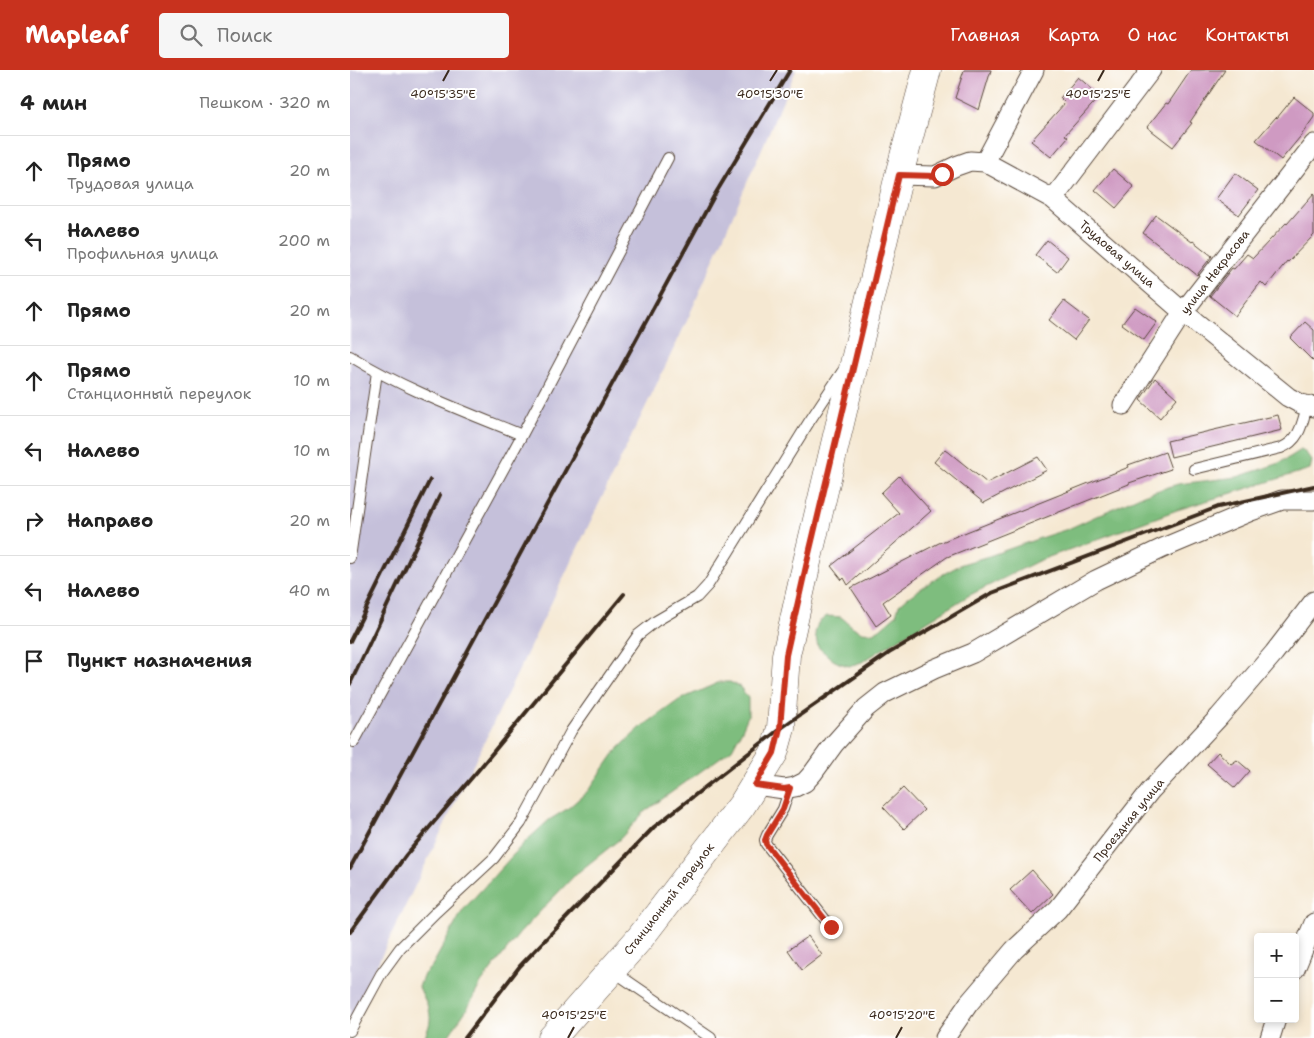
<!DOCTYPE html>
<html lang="ru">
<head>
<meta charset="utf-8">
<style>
  body { margin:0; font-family:"Shantell Sans",sans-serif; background:#f6f6f6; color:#222 }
  .controls { position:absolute; right:15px; bottom:15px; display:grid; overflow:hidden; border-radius:5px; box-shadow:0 2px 8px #0003 }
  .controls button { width:45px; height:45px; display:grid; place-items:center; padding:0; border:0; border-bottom:1px solid #e0e0e0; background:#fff; color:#222; font:25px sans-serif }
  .stop { position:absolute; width:15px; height:15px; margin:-11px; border:4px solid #c8321e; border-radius:50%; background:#fff }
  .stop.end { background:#c8321e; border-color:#fff; box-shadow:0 1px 5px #0008 }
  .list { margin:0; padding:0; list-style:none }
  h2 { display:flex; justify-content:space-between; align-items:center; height:65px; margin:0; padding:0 20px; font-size:21px }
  h2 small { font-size:16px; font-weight:400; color:#767676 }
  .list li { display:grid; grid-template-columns:32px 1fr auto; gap:15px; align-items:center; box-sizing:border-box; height:70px; padding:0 20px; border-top:1px solid #e0e0e0 }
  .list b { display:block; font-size:19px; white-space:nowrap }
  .list p { margin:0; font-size:16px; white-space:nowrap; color:#767676 }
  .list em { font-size:16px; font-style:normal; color:#767676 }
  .icon { flex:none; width:28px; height:28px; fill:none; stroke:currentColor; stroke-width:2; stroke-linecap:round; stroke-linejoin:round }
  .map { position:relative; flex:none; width:964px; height:968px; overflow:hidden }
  header { display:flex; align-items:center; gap:30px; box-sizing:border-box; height:70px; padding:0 25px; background:#c8321e; color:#fff }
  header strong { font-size:24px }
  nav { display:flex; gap:28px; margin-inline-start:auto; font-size:18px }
  .search { width:350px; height:45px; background:#f6f6f6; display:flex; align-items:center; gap:12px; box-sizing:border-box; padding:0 18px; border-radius:5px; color:#767676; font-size:19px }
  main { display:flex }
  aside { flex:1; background:#fff }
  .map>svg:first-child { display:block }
  .industrial { fill:#c5c0da }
  .forest { fill:#7ebd7e; stroke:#5c744e }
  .building { fill:#cf9ac2 }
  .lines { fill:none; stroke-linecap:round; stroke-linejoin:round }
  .lane-casing { stroke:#574639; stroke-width:12 }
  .street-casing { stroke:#574639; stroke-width:21 }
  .secondary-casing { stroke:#574639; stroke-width:29 }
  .lane { stroke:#fff; stroke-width:10 }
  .street { stroke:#fff; stroke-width:19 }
  .secondary { stroke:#fff; stroke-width:28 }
  .rail { stroke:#3b2a1e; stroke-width:4 }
  .route { stroke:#c8321e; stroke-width:6 }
  .ticks { fill:none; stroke:#3b2a1e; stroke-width:2 }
  .labels { text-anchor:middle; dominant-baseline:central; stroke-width:4; stroke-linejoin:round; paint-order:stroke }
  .street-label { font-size:12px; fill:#3b2a1e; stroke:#fff }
  .ticks-label { font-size:12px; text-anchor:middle; fill:#3b2a1e; stroke:#fff; stroke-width:4; stroke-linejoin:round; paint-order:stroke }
</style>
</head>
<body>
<header>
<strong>Mapleaf</strong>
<div class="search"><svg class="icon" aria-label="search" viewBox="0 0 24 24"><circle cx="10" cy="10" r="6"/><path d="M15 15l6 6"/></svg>Поиск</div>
<nav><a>Главная</a><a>Карта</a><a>О нас</a><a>Контакты</a></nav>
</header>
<main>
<aside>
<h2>4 мин<small>Пешком · 320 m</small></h2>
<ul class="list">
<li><svg class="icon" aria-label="ahead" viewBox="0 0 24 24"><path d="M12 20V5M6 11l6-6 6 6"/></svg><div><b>Прямо</b><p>Трудовая улица</p></div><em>20 m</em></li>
<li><svg class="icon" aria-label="left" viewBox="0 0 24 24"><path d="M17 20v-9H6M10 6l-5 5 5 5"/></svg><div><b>Налево</b><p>Профильная улица</p></div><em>200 m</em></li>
<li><svg class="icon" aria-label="ahead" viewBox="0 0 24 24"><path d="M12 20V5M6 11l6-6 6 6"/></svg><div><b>Прямо</b></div><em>20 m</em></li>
<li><svg class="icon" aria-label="ahead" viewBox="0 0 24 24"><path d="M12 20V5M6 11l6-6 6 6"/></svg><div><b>Прямо</b><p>Станционный переулок</p></div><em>10 m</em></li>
<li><svg class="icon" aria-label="left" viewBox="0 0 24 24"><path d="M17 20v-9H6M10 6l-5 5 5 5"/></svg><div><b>Налево</b></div><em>10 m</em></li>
<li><svg class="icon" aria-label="right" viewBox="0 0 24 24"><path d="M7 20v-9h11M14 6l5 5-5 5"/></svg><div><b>Направо</b></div><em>20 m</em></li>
<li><svg class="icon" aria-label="left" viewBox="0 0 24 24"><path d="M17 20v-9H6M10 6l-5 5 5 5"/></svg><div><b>Налево</b></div><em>40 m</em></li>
<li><svg class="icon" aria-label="arrive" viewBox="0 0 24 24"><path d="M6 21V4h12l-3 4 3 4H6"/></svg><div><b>Пункт назначения</b></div></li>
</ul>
</aside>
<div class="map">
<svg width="964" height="968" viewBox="0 0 964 968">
  <rect width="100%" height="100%" fill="#fff"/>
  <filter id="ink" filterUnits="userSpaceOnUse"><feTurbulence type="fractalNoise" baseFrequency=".02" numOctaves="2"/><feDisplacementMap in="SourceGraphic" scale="10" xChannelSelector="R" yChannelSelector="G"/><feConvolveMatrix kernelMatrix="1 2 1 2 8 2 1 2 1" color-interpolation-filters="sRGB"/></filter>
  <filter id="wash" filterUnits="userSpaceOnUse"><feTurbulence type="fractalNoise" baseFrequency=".0096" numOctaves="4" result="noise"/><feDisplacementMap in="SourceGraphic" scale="20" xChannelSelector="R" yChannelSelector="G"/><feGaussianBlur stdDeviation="1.12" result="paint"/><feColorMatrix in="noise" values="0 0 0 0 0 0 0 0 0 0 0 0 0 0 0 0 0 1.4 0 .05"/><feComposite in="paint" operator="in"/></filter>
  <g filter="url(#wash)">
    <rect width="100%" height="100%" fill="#f5e8d2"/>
    <path class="industrial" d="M 0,0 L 446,0 L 336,253 L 0,951 Z"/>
    <path class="forest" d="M 951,380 L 956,383 L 962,391 L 960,399 L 827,440 L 688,491 L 618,526 L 512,592 L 499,596 L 489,593 L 483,590 L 468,577 L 465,563 L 468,553 L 477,546 L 491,547 L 503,557 L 512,562 L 523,563 L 530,559 L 546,545 L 549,535 L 557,528 L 588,507 L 612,494 L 639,486 L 693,467 L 718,459 L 790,426 L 828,414 L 887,407 L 927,394 L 940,387 Z
      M 370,612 L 380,612 L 390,617 L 398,628 L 398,646 L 392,660 L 382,679 L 294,742 L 270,769 L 226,804 L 197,834 L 169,864 L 131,913 L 117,939 L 97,968 L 74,968 C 86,945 78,938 69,917 L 74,904 L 82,896 L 113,840 L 174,773 L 199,750 L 217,739 L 238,721 L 266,681 L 290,658 L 329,630 Z"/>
    <g id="blocks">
      <path class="building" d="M 614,0 L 641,0 L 629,40 L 605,28 Z
        M 841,0 L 875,0 L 840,52 L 842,53 L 823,77 L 797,57 L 816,33 L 818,34 Z
        M 728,7 L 750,26 L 715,65 L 718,67 L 701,87 L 681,71 L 715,33 L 710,28 Z
        M 944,27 L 964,43 L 964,47 L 950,67 L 931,90 L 906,70 L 926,47 L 927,48 Z
        M 763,99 L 784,117 L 766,138 L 745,120 Z
        M 885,103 L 908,120 L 889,145 L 866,129 Z
        M 964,123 L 964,165 L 938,192 L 937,191 L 916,217 L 911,212 L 885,246 L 860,226 L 882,198 L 884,199 L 897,184 L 903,188 L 936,153 L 937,154 Z
        M 806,145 L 842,172 L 843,171 L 862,186 L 847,205 L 793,163 Z
        M 697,170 L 718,187 L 707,202 L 685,185 Z
        M 714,231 L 739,250 L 724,270 L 699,250 Z
        M 785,237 L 807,252 L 794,270 L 772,254 Z
        M 955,252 L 964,260 L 964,292 L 940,268 Z
        M 805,308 L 827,328 L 810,348 L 790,330 Z
        M 928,345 L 932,360 L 821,387 L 817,371 Z
        M 595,379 L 637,413 L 688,387 L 697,400 L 634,433 L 584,392 Z
        M 815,382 L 821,399 L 779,413 L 779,414 L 597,487 L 533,532 L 541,545 L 526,556 L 501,518 L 589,473 L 779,397 L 778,395 Z
        M 549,406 L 581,441 L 498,515 L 494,508 L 492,510 L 481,496 L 549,443 L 531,423 Z
        M 868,682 L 881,694 L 887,690 L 900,701 L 885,718 L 857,694 Z
        M 553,718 L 574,740 L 554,759 L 533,737 Z
        M 682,800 L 703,824 L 682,844 L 660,820 Z
        M 458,866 L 472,885 L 452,900 L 438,880 Z"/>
    </g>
  </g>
  <g filter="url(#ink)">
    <use href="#blocks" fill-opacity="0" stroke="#574639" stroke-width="1"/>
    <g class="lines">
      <g class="lane-casing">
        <path id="lane" d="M 0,286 C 54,319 113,341 172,365
          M 844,399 L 931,378 C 950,370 952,354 957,336
          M 0,488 L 27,302
          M 4,672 L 172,365 L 318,88
          M 440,718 L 433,739 L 417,765 L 415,770 L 416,774 L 481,857
          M 263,901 L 361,968
          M 0,961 L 31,904 L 50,878 L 86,842 L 144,788 L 171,753 L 221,661 L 288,565 L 306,551 L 347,527 L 358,515 L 459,352 L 492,302"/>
      </g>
      <g class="street-casing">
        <path id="street" d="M 635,92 L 684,0
          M 549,105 L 585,106 L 606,96 L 620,91 L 635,92 L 703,129 L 833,242 L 938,327 L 951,334 L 964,337
          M 703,129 L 801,0
          M 773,335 L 833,242 L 964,74
          M 405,715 L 434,719 L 445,717 L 455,712 L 463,703 L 484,674 L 516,638 L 535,623 L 584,599 L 623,583 L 746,510 L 813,478 L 901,441 L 932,430 L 964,430
          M 945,899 L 964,853
          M 595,968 L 619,933 L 664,880 L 708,839 L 800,721 L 869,647 L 924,583 L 964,531
          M 920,968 L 926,949"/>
      </g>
      <g class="secondary-casing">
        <path id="secondary" d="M 202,968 L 290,868 L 392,735 L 424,683 L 431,658 L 436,585 L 457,492 L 549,105 L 577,0"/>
      </g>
      <use href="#lane" class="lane"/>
      <use href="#street" class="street"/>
      <use href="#secondary" class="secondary"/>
      <path class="rail" d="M 0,571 L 80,410
        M 0,614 L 90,425
        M 0,798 L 364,126 L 440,0
        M 0,862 L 56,785 L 130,698 L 274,524
        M 115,968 L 170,896 L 304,757 L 431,658 L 539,583 L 642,523 L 868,437 L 964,416"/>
    </g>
  </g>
  <g class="lines" filter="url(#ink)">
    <path class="route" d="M 481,857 L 416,774 L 415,770 L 417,765 L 433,739 L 440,718 L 434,719 L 405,715 L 424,683 L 430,658 L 436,585 L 457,492 L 549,105 L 585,106 L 592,104"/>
  </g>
  <path class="ticks" d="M 93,11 L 99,0M 420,11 L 427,0M 748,11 L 754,0M 218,968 L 224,957M 546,968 L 552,957"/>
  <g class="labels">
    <g class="street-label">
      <text transform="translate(767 184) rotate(41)">Трудовая улица</text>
      <text transform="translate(865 202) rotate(-52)">улица Некрасова</text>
      <text transform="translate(779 750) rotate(-51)">Проездная улица</text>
      <text transform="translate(319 829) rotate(-52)">Станционный переулок</text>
    </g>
  </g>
  <g class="ticks-label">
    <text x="93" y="28">40°15'35"E</text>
    <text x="420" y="28">40°15'30"E</text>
    <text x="748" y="28">40°15'25"E</text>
    <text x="224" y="949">40°15'25"E</text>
    <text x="552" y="949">40°15'20"E</text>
  </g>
</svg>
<div class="controls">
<button>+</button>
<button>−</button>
</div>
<div class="stop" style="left:592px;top:104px"></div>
<div class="stop end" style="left:481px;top:857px"></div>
</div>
</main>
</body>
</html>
